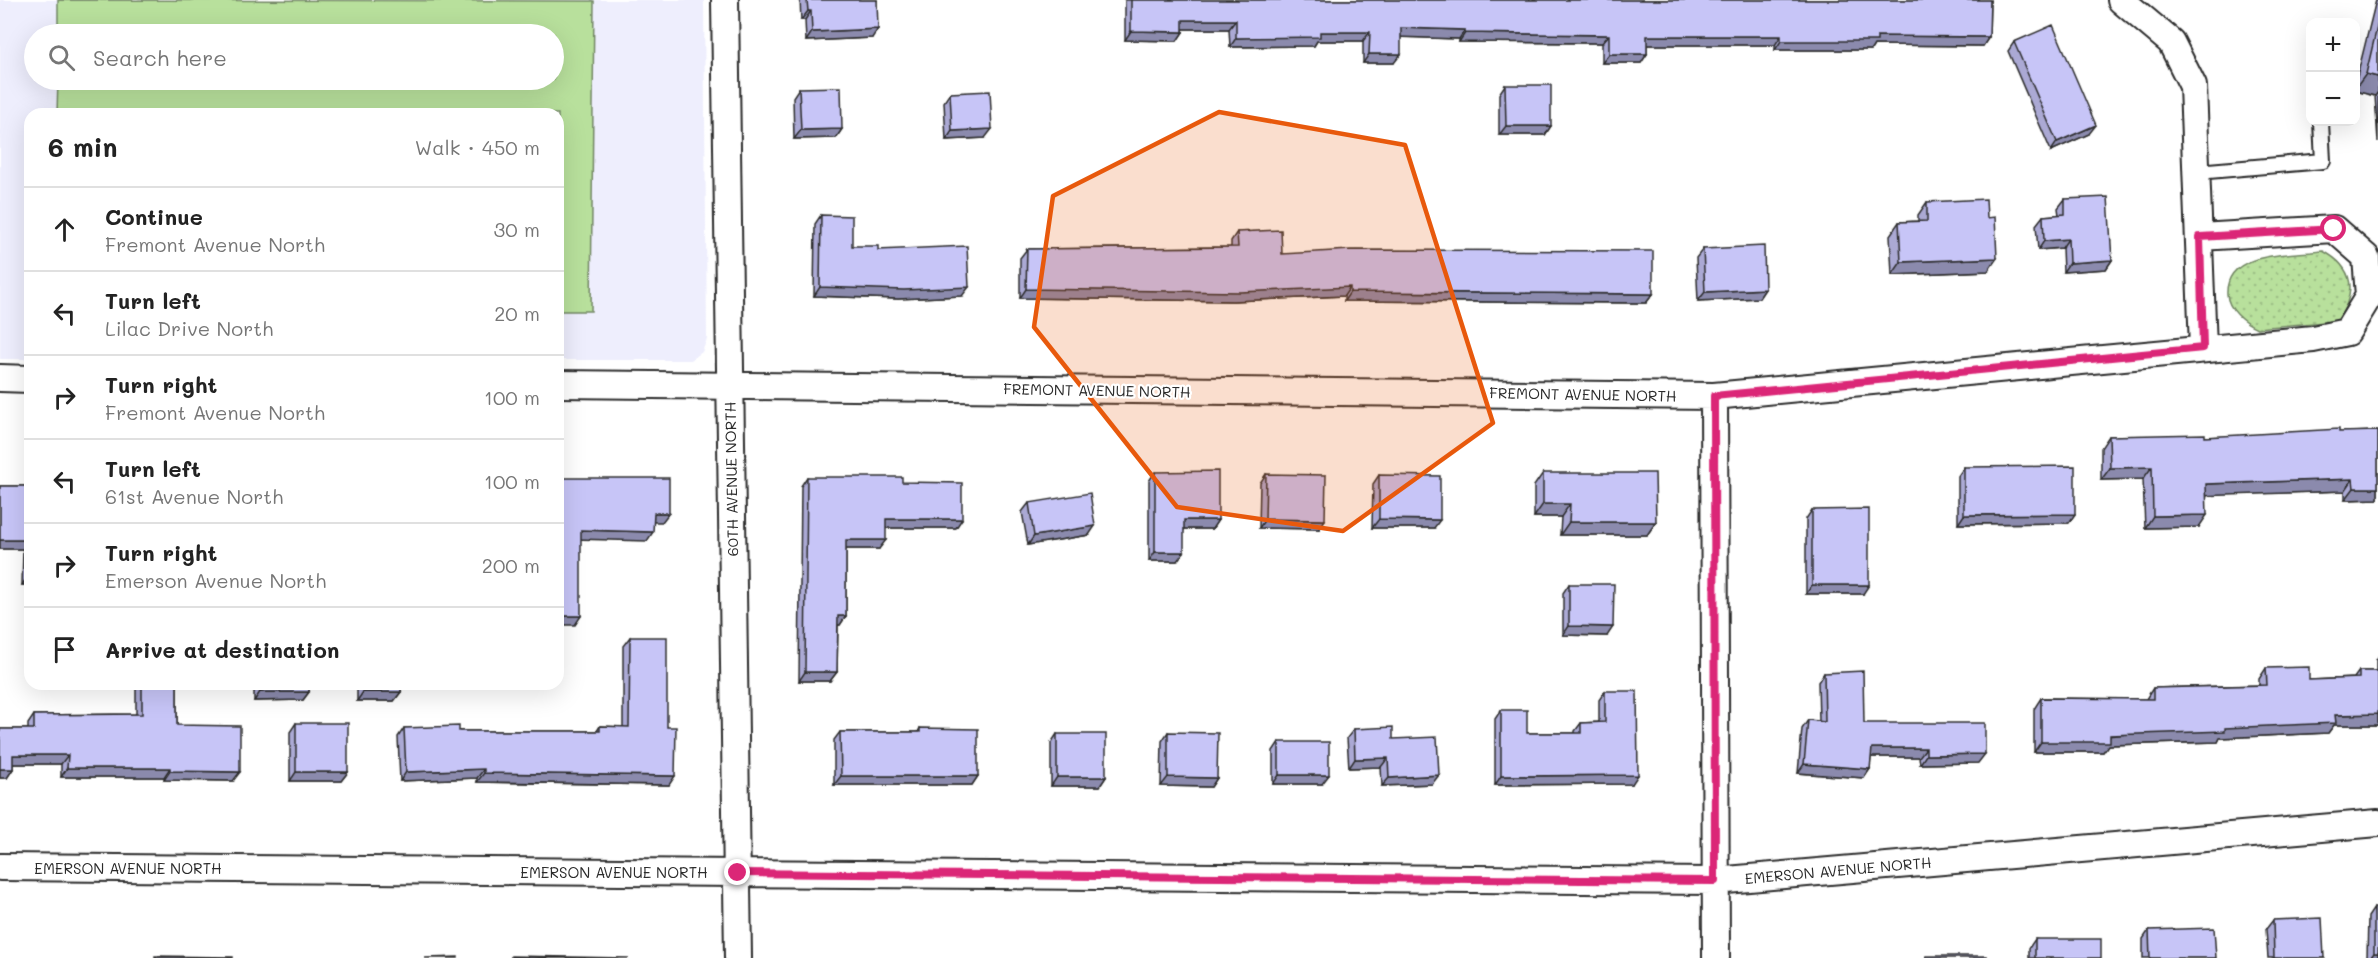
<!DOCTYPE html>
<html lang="en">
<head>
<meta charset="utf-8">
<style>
  body { margin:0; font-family:Mali,sans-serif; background:#f2f2f2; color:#222 }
  .controls { position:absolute; right:18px; top:18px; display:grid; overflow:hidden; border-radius:12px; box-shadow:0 6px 24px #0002 }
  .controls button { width:54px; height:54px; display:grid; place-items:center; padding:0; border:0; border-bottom:2px solid #e0e0e0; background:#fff; color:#222; font:30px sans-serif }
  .stop { position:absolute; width:18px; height:18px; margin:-14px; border:4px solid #db2777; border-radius:50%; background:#fff }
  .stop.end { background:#db2777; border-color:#fff; box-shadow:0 2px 6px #0008 }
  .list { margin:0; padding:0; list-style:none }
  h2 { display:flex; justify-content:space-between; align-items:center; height:78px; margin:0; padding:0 24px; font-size:26px }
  h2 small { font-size:20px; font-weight:400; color:#767676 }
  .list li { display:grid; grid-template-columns:39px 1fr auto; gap:18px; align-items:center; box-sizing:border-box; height:84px; padding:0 24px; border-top:2px solid #e0e0e0 }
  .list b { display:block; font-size:22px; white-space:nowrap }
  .list p { margin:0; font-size:20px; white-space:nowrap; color:#767676 }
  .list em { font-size:20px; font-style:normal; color:#767676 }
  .icon { flex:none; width:33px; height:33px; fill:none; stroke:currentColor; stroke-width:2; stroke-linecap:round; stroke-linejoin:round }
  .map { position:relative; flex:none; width:2378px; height:958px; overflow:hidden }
  .search { position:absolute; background:#fff; box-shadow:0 6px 24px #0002; left:24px; top:24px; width:540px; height:66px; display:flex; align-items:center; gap:15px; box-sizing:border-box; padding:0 21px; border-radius:33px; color:#767676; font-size:22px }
  .panel { position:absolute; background:#fff; box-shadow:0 6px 24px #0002; left:24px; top:108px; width:540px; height:582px; border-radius:18px }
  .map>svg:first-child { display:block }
  .built { fill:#eeeefd; fill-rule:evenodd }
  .grass { fill:url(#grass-dots); stroke:#728664; stroke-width:1.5 }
  .garden { fill:#b8e09c; stroke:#728664; stroke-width:1.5 }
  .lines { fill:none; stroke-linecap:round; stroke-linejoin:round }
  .service-casing { stroke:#2b2b2b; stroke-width:18 }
  .minor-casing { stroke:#2b2b2b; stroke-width:30 }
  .service { stroke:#fff; stroke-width:14 }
  .minor { stroke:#fff; stroke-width:26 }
  .wall { fill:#aba9d4; stroke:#2b2b2b; stroke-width:1.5 }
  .shaded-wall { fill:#8b8aad; stroke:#2b2b2b; stroke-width:1.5 }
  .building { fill:#c7c5f7; stroke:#2b2b2b; stroke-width:1.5 }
  .route { stroke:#db2777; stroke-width:8 }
  .marked { fill:#e8590c; fill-opacity:0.2; stroke:#e8590c; stroke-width:4.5; stroke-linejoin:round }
  .labels { text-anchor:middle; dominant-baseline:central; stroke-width:4.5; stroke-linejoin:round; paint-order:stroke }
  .street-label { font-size:15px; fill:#2b2b2b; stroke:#fff }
</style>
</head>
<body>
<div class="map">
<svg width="2378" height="958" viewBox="0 0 2378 958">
  <defs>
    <pattern id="grass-dots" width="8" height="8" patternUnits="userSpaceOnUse" patternTransform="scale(1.5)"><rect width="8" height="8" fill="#b8e09c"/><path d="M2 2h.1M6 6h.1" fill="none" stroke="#9ec087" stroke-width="1.8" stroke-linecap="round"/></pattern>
  </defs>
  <rect width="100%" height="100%" fill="#fff"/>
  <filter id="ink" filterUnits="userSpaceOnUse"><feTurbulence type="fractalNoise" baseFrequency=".0167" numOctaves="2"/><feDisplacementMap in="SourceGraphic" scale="12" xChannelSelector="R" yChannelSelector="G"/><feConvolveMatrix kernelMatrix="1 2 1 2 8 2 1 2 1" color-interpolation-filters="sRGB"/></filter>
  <g filter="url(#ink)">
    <path class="built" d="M 0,0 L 704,0 L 707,339 L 702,352 L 691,360 L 558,360 L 558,114 L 30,114 L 30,359 L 0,359 ZM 34,34 L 554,34 L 554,80 L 34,80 Z"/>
    <path class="grass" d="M 2323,251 C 2355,268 2357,293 2337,321 L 2257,328 C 2244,322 2228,310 2227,294 C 2225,250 2292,255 2323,251 Z"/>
    <path class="garden" d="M 58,0 L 594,1 L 591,311 L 558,311 L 558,114 L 57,114 L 58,80 L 554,80 L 554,34 L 58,34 Z"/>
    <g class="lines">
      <g class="service-casing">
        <path id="service" d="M 2197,172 L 2323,161 L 2321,122"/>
      </g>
      <g class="minor-casing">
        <path id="minor" d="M 725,0 L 738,958
          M 2121,0 L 2171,42 L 2193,86 L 2203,348
          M 0,378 L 30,379
          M 558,384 L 1714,396 L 2313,339 L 2347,332 L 2369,296 L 2366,257 L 2334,229 L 2200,237
          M 1714,396 L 1716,958
          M 0,867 L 1715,881 L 2378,823"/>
      </g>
      <use href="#service" class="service"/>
      <use href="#minor" class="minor"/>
    </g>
    <path class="wall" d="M 800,0 L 877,0 L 872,38 L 806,41 L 805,20 L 801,20 Z
      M 1125,0 L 1990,0 L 1989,37 L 1983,46 L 1874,45 L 1871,50 L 1775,50 L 1775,45 L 1647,45 L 1647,54 L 1641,63 L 1602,63 L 1602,43 L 1459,42 L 1459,39 L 1401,37 L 1394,63 L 1363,63 L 1363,41 L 1317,41 L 1314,46 L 1230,47 L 1229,29 L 1183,29 L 1183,32 L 1177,41 L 1125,40 Z
      M 2376,0 L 2378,0 L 2378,142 L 2375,96 L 2355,91 L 2355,85 Z
      M 2014,42 L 2089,134 L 2051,151 L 2008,51 Z
      M 1505,85 L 1551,126 L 1545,135 L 1499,135 L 1499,94 Z
      M 799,88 L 842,129 L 836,138 L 794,139 L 793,97 Z
      M 950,93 L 985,138 L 946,140 L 944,102 Z
      M 2065,199 L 2112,260 L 2106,269 L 2063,272 L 2062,248 L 2038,250 L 2036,225 L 2043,216 L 2059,215 L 2058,208 Z
      M 1927,202 L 1988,271 L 1892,275 L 1890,235 L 1899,222 L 1918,221 L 1918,215 Z
      M 821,215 L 852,246 L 878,250 L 962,296 L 898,299 L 814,296 L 815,224 Z
      M 1237,232 L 1282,254 L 1653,294 L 1646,303 L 1344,301 L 1344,296 L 1233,301 L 1020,298 L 1020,258 L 1027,249 L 1231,247 L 1231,241 Z
      M 1703,249 L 1765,289 L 1759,298 L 1698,301 L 1696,258 Z
      M 2378,431 L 2378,499 L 2345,500 L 2345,491 L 2207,495 L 2199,527 L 2145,528 L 2143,479 L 2101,480 L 2101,448 L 2109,436 L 2205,437 Z
      M 1964,467 L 2069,523 L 1958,524 L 1958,476 Z
      M 1155,472 L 1218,520 L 1212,529 L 1184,529 L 1177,561 L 1149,561 L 1149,481 Z
      M 1543,473 L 1656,522 L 1647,535 L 1560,535 L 1561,517 L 1534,517 L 1534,486 Z
      M 1266,474 L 1319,529 L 1259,528 L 1260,483 Z
      M 1379,475 L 1434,528 L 1372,528 L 1373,484 Z
      M 807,477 L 956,528 L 886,528 L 879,549 L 846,549 L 846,616 L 840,625 L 838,625 L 837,672 L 830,681 L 799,681 L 801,486 Z
      M 0,486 L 30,486 L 30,585 L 22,585 L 23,549 L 0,549 Z
      M 1029,503 L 1089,535 L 1028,545 L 1022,512 Z
      M 1812,510 L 1863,594 L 1806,594 L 1806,519 Z
      M 1569,584 L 1607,636 L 1563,635 L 1563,593 Z
      M 630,637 L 667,727 L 669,785 L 477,782 L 477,778 L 400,781 L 398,737 L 404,728 L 459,731 L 597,731 L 600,726 L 623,727 L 623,646 Z
      M 2378,657 L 2378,725 L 2334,725 L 2328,733 L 2220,738 L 2218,742 L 2108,745 L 2103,752 L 2034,752 L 2034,709 L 2041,698 L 2146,699 L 2153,688 L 2259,685 L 2259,679 L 2266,668 L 2309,680 L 2354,678 L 2359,671 L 2376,671 L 2376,660 Z
      M 1824,673 L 1864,723 L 1978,763 L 1920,764 L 1919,757 L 1871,757 L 1870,769 L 1864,778 L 1798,773 L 1802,729 L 1808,720 L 1819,721 L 1818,682 Z
      M 136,684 L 177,684 L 177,725 L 233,781 L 164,780 L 164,777 L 61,777 L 61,764 L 13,764 L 13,769 L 7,778 L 0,778 L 0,729 L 28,729 L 28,724 L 34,715 L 136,714 Z
      M 254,684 L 309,684 L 309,692 L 303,700 L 254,701 Z
      M 357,684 L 401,684 L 401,692 L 394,701 L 357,701 Z
      M 1605,691 L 1632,784 L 1495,785 L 1495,719 L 1501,710 L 1527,733 L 1575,733 L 1575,731 L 1581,723 L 1599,722 L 1599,700 Z
      M 296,723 L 348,772 L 341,781 L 290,781 L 290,732 Z
      M 920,728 L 978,776 L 972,785 L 834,785 L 834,740 L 840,732 L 918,732 Z
      M 1354,729 L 1393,739 L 1432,784 L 1382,786 L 1381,767 L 1349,768 L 1347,738 Z
      M 1168,732 L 1217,778 L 1211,787 L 1161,786 L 1162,741 Z
      M 1057,734 L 1106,777 L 1100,786 L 1051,786 L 1051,743 Z
      M 1279,742 L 1322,784 L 1273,784 L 1273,751 Z
      M 2374,908 L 2378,958 L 2367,958 L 2368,917 Z
      M 2273,920 L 2324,958 L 2268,958 L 2266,929 Z
      M 2149,930 L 2216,958 L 2143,958 L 2143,939 Z
      M 2035,939 L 2101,958 L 2029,958 L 2029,948 Z"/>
    <path class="shaded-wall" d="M 808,11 L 811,11 L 805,20 L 801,20 Z
      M 1183,20 L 1236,20 L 1229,29 L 1177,29 Z
      M 1401,28 L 1465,30 L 1459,39 L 1395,37 Z
      M 878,29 L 872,38 L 806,41 L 812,32 Z
      M 1131,31 L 1183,32 L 1177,41 L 1125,40 Z
      M 1320,32 L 1370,32 L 1363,41 L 1317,41 L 1314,46 L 1230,47 L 1236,38 Z
      M 1465,33 L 1609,35 L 1602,43 L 1459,42 Z
      M 1647,36 L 1781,36 L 1775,45 L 1641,45 Z
      M 1877,36 L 1989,37 L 1983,46 L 1874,45 L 1871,50 L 1775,50 L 1781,41 Z
      M 1369,54 L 1401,54 L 1394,63 L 1363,63 Z
      M 1609,54 L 1647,54 L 1641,63 L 1602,63 Z
      M 2366,74 L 2378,77 L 2378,92 L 2375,96 L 2355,91 L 2355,89 Z
      M 2096,125 L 2089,134 L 2051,151 L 2057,142 Z
      M 1506,126 L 1551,126 L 1545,135 L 1499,135 Z
      M 842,129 L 836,138 L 794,139 L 801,130 Z
      M 992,129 L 985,138 L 946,140 L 952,131 Z
      M 2068,239 L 2062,248 L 2038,250 L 2044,241 Z
      M 1997,258 L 1988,271 L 1892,275 L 1901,262 Z
      M 2112,260 L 2106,269 L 2063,272 L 2069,263 Z
      M 820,287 L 969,287 L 962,296 L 898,299 L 814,296 Z
      M 1350,287 L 1344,296 L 1233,301 L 1020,298 L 1026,289 Z
      M 1765,289 L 1759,298 L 1698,301 L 1705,292 Z
      M 1350,292 L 1653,294 L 1646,303 L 1344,301 Z
      M 2152,467 L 2143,479 L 2101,480 L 2110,468 Z
      M 2353,479 L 2345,491 L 2198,496 L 2206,484 Z
      M 2354,488 L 2378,488 L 2378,499 L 2345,500 Z
      M 1543,504 L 1570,504 L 1561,517 L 1534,517 Z
      M 654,513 L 669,513 L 662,522 L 647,522 Z
      M 2075,514 L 2069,523 L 1958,524 L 1964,515 Z
      M 2207,515 L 2199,527 L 2145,528 L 2153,516 Z
      M 886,519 L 962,519 L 956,528 L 879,528 Z
      M 1265,519 L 1325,520 L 1319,529 L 1259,528 Z
      M 1379,519 L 1440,520 L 1434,528 L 1372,528 Z
      M 1184,520 L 1218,520 L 1212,529 L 1177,529 Z
      M 1569,522 L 1656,522 L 1647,535 L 1560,535 Z
      M 1095,526 L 1089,535 L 1028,545 L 1034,536 Z
      M 581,530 L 653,532 L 647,541 L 575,539 Z
      M 0,540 L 29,540 L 23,549 L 0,549 Z
      M 846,540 L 886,540 L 879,549 L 840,549 Z
      M 1155,552 L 1184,552 L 1177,561 L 1149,561 Z
      M 28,576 L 30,576 L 30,585 L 22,585 Z
      M 1812,585 L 1869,585 L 1863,594 L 1806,594 Z
      M 558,616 L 581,616 L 575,625 L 558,625 Z
      M 838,616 L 846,616 L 840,625 L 831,625 Z
      M 1569,626 L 1613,627 L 1607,636 L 1563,635 Z
      M 805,672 L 837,672 L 830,681 L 799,681 Z
      M 260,692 L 309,692 L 303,700 L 254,701 Z
      M 363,692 L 401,692 L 394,701 L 357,701 Z
      M 2378,714 L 2378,725 L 2334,725 L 2328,733 L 2220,738 L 2218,742 L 2108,745 L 2103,752 L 2034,752 L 2041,742 L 2335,715 Z
      M 1872,748 L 1926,748 L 1919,757 L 1865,757 Z
      M 1985,754 L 1978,763 L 1920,764 L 1926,755 Z
      M 13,755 L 68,755 L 61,764 L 7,764 Z
      M 1388,758 L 1381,767 L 1349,768 L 1355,759 Z
      M 1804,764 L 1870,769 L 1864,778 L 1798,773 Z
      M 67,768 L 170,768 L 164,777 L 61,777 Z
      M 0,769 L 13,769 L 7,778 L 0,778 Z
      M 484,769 L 477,778 L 400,781 L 406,772 Z
      M 170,771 L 240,772 L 233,781 L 164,780 Z
      M 296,772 L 348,772 L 341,781 L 290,781 Z
      M 484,773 L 675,776 L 669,785 L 477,782 Z
      M 1279,775 L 1329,775 L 1322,784 L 1273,784 Z
      M 1439,775 L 1432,784 L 1382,786 L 1389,778 Z
      M 1638,775 L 1632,784 L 1495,785 L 1501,776 Z
      M 841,776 L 978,776 L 972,785 L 834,785 Z
      M 1057,777 L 1106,777 L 1100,786 L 1051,786 Z
      M 1168,777 L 1217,778 L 1211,787 L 1161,786 Z
      M 2374,953 L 2378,953 L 2378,958 L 2370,958 Z"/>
    <path class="building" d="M 807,0 L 877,0 L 878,29 L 812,32 L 811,11 L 808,11 Z
      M 1131,0 L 1990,0 L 1989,37 L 1877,36 L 1877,41 L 1781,41 L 1781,36 L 1647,36 L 1647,54 L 1609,54 L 1609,35 L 1465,33 L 1465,30 L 1401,28 L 1401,54 L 1369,54 L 1370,32 L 1320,32 L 1320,37 L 1236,38 L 1236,20 L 1183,20 L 1183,32 L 1131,31 Z
      M 2378,23 L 2378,77 L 2366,74 Z
      M 2053,25 L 2096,125 L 2057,142 L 2014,42 Z
      M 1505,85 L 1551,85 L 1551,126 L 1506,126 Z
      M 841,87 L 842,129 L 801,130 L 799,88 Z
      M 990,91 L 992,129 L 952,131 L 950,93 Z
      M 2108,197 L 2112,260 L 2069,263 L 2068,239 L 2044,241 L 2043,216 L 2065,214 L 2065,199 Z
      M 1986,199 L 1987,218 L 1995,217 L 1997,258 L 1901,262 L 1899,222 L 1927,221 L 1927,202 Z
      M 821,215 L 852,216 L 852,246 L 878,246 L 878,250 L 967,246 L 969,287 L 904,290 L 820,287 Z
      M 1281,230 L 1282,254 L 1351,250 L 1653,251 L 1653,294 L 1350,292 L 1350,287 L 1240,292 L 1026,289 L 1027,249 L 1238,247 L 1237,232 Z
      M 1764,246 L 1765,289 L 1705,292 L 1703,249 Z
      M 2339,429 L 2339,432 L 2378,431 L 2378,488 L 2354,488 L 2353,479 L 2206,484 L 2207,515 L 2153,516 L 2152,467 L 2110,468 L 2109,436 L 2205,434 L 2205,437 Z
      M 2075,466 L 2075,514 L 1964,515 L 1964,467 Z
      M 1218,471 L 1218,520 L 1184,520 L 1184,552 L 1155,552 L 1155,472 Z
      M 1543,473 L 1655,473 L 1656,522 L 1569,522 L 1570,504 L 1543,504 Z
      M 1266,474 L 1326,475 L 1325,520 L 1265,519 Z
      M 1379,475 L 1440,476 L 1440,520 L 1379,519 Z
      M 807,477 L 902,477 L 902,482 L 962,483 L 962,519 L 886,519 L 886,540 L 846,540 L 846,616 L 838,616 L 837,672 L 805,672 Z
      M 558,478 L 669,478 L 669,513 L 654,513 L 653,532 L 581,530 L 581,616 L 558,616 Z
      M 0,486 L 30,486 L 30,576 L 28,576 L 29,540 L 0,540 Z
      M 1090,493 L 1095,526 L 1034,536 L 1029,503 Z
      M 1869,509 L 1869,585 L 1812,585 L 1812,510 Z
      M 1569,584 L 1614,584 L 1613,627 L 1569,626 Z
      M 630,637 L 667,637 L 667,727 L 676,727 L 675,776 L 484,773 L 484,769 L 406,772 L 404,728 L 459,726 L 459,731 L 600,731 L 600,726 L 629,727 Z
      M 2309,667 L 2309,680 L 2359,678 L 2359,671 L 2378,671 L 2378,714 L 2335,715 L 2336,723 L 2225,728 L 2225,731 L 2110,735 L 2110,742 L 2041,742 L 2041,698 L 2153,699 L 2153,688 L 2267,685 L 2266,668 Z
      M 1863,671 L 1864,723 L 1985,723 L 1985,754 L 1926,755 L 1926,748 L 1872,748 L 1870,769 L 1804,764 L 1808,720 L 1825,722 L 1824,673 Z
      M 142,684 L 177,684 L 177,725 L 240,726 L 240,772 L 170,771 L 170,768 L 67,768 L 68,755 L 13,755 L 13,769 L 0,769 L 0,729 L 34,729 L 34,715 L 142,714 Z
      M 260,684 L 309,684 L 309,692 L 260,692 Z
      M 363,684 L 401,684 L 401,692 L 363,692 Z
      M 1605,691 L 1637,691 L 1638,775 L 1501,776 L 1501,710 L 1527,710 L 1527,733 L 1581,733 L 1581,723 L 1605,722 Z
      M 296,723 L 348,723 L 348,772 L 296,772 Z
      M 1393,727 L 1393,739 L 1437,737 L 1439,775 L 1389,778 L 1388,758 L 1355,759 L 1354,729 Z
      M 920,728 L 978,729 L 978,776 L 841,776 L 840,732 L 920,732 Z
      M 1168,732 L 1218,733 L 1217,778 L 1168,777 Z
      M 1057,734 L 1106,734 L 1106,777 L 1057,777 Z
      M 1279,742 L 1329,742 L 1329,775 L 1279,775 Z
      M 2374,908 L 2378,908 L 2378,953 L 2374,953 Z
      M 2322,918 L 2324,958 L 2274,958 L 2273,920 Z
      M 2214,928 L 2216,958 L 2150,958 L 2149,930 Z
      M 2035,939 L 2101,939 L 2101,958 L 2035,958 Z
      M 155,956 L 233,957 L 233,958 L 155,958 Z
      M 511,956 L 629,958 L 511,958 Z
      M 1926,956 L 1987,956 L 1987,958 L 1926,958 Z
      M 458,957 L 458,958 L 425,958 Z"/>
  </g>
  <g class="lines" filter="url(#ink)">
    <path class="route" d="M 738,873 L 1715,881 L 1714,396 L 2203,348 L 2200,237 L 2334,229"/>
  </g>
  <path class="marked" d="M 1219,112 L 1405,145 L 1493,423 L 1343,531 L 1177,507 L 1034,327 L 1053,196 Z"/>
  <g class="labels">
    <g class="street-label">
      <text transform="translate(1097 390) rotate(1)">FREMONT AVENUE NORTH</text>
      <text transform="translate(1583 394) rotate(1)">FREMONT AVENUE NORTH</text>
      <text transform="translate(731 479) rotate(-91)">60TH AVENUE NORTH</text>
      <text x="128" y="868">EMERSON AVENUE NORTH</text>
      <text transform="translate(1838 870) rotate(-5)">EMERSON AVENUE NORTH</text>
      <text x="614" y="872">EMERSON AVENUE NORTH</text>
    </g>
  </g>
</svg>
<div class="controls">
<button>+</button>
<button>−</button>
</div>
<div class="stop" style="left:2334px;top:229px"></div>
<div class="stop end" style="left:738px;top:873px"></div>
<div class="search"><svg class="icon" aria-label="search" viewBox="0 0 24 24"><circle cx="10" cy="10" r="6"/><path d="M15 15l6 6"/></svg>Search here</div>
<section class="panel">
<h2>6 min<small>Walk · 450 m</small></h2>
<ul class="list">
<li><svg class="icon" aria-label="ahead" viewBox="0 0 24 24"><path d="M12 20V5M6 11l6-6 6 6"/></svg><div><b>Continue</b><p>Fremont Avenue North</p></div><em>30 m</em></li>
<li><svg class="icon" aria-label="left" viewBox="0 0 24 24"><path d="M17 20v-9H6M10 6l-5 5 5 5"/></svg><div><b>Turn left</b><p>Lilac Drive North</p></div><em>20 m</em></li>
<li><svg class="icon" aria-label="right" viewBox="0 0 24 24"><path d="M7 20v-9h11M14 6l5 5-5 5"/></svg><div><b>Turn right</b><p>Fremont Avenue North</p></div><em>100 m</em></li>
<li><svg class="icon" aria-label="left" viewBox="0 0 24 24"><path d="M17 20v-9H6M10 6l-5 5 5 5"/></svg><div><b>Turn left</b><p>61st Avenue North</p></div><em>100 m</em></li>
<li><svg class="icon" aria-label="right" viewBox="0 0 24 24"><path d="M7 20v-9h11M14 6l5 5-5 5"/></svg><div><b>Turn right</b><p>Emerson Avenue North</p></div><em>200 m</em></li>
<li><svg class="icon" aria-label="arrive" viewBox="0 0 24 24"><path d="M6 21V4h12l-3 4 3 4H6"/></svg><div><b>Arrive at destination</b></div></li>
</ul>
</section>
</div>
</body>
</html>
